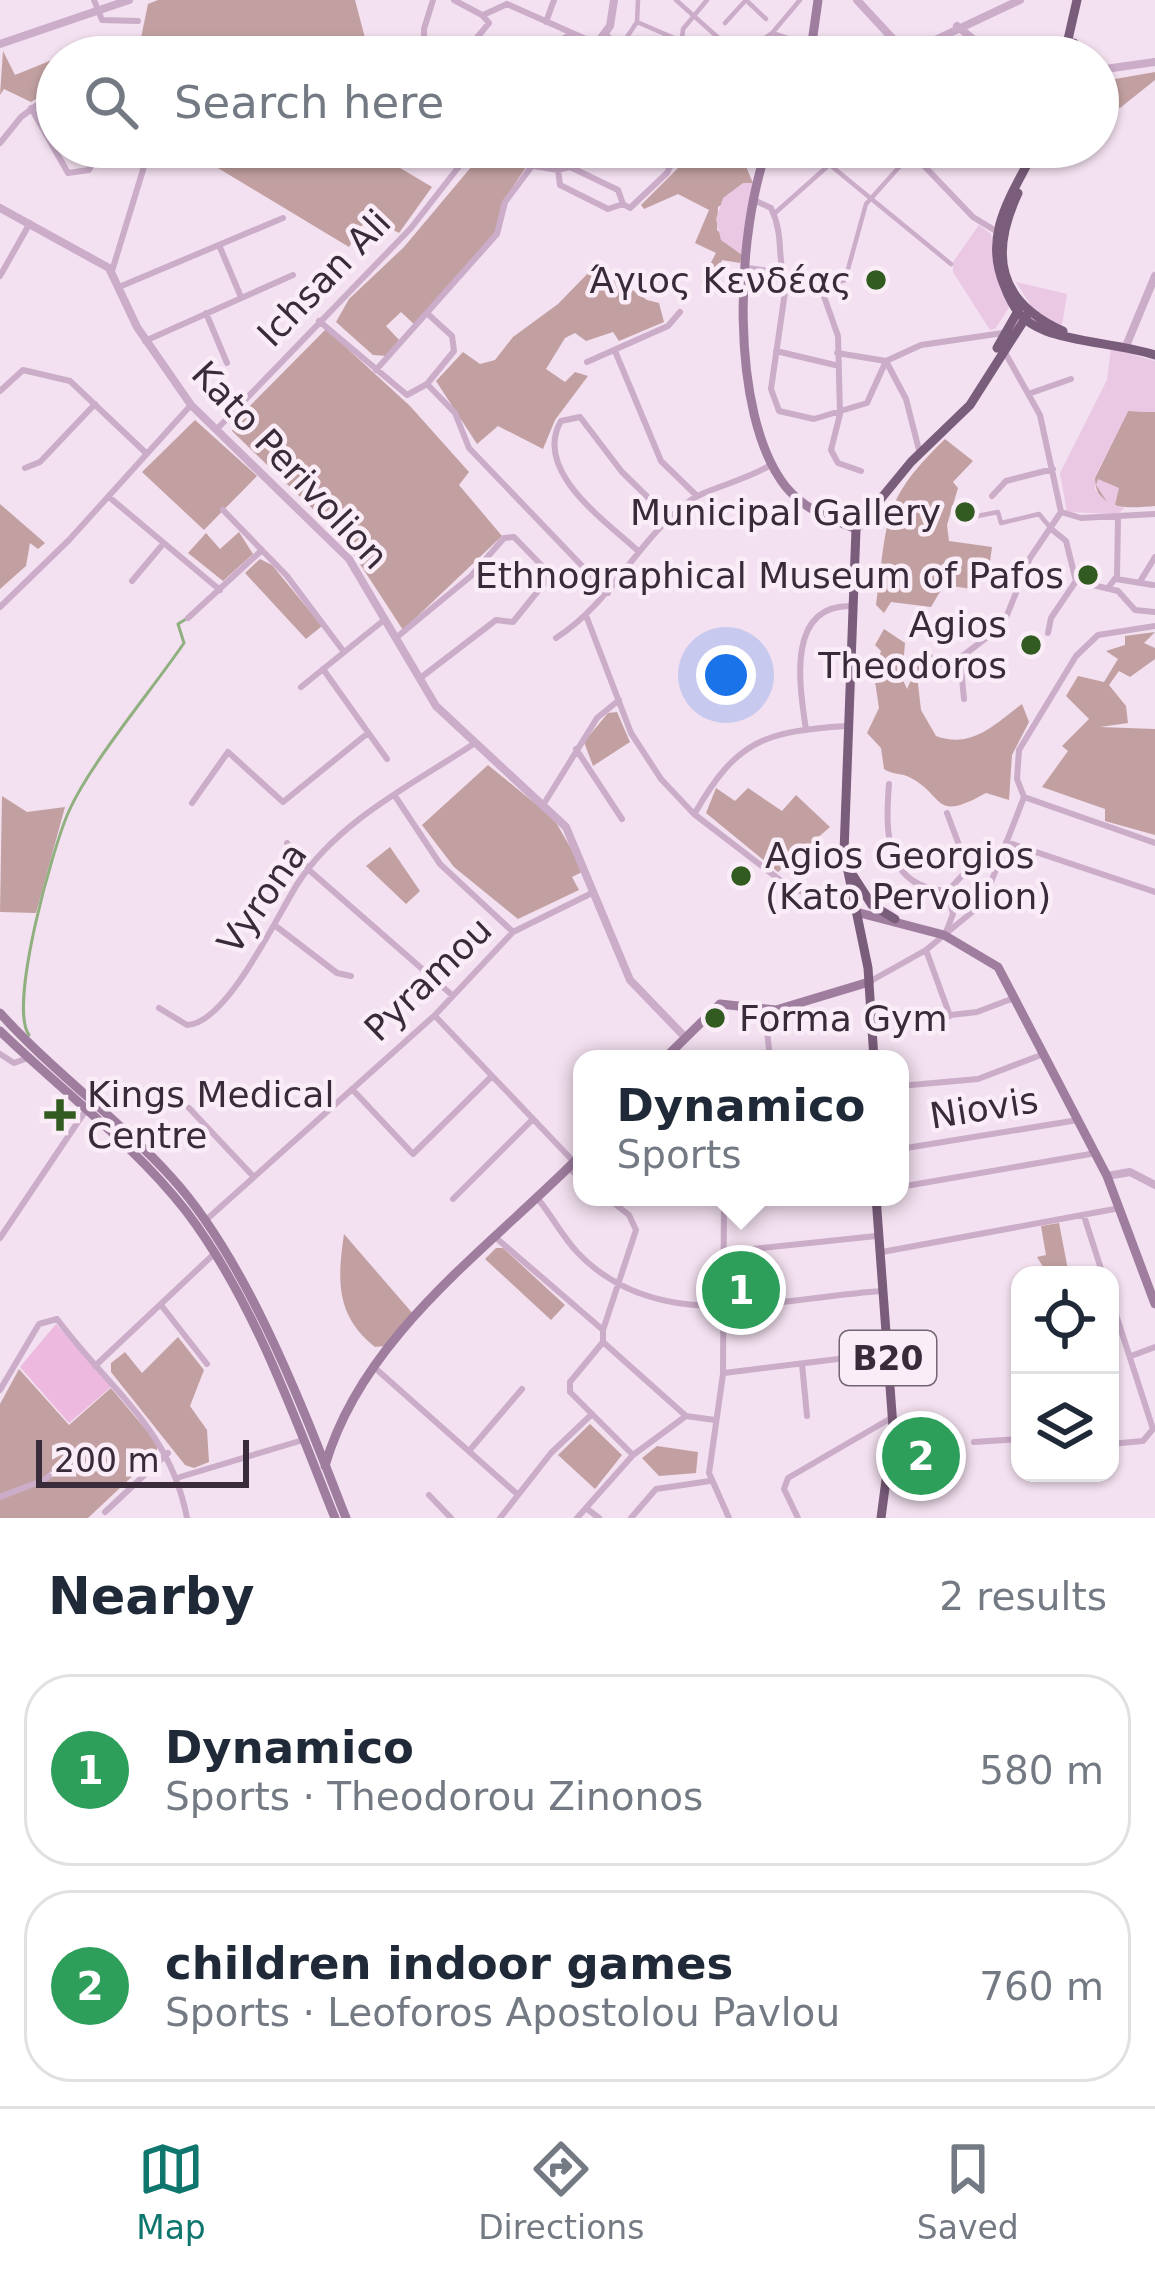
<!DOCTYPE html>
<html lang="en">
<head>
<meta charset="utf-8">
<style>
  body { margin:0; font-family:"DejaVu Sans",sans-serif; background:#f2f2f3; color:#1f2937 }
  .controls { position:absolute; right:36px; bottom:36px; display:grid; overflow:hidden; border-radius:24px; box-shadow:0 3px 9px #0004 }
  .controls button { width:108px; height:108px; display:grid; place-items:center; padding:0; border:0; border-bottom:3px solid #e0e1e3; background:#fff; color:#1f2937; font:60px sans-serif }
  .scale { position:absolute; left:36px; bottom:30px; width:213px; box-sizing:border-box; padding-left:12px; border:6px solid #392b3a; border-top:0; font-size:33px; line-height:42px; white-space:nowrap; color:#392b3a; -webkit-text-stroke:9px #faedf8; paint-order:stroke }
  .you { position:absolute; left:726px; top:675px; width:42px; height:42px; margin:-30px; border:9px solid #fff; border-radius:50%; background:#1a73e8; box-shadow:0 0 0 18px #1a73e833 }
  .badge { display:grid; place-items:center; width:78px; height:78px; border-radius:50%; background:#0f766e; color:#fff; font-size:39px; font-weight:700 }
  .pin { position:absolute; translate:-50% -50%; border:6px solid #fff; box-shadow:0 3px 12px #0006 }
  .popup { position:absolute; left:573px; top:1050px; width:336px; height:156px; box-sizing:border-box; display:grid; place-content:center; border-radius:24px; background:#fff; filter:drop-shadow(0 3px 9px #0005); font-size:39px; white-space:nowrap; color:#747a83 }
  .popup b { font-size:45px; color:#1f2937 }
  .popup::after { content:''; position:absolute; left:50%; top:100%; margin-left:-24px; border:24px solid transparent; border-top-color:#fff }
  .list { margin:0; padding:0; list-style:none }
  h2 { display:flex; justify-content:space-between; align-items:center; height:156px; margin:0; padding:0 48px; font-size:51px }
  h2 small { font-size:39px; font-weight:400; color:#747a83 }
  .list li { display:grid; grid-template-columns:78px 1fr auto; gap:36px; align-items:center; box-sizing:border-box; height:192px; margin:0 24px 24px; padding:0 24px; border:3px solid #e0e1e3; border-radius:48px }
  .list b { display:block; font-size:45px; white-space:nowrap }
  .list p { margin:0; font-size:39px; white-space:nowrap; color:#747a83 }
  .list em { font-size:39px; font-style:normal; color:#747a83 }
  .icon { flex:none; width:66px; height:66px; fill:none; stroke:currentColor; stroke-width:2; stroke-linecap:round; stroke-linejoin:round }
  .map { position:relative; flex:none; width:1155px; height:1518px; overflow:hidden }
  .search { position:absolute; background:#fff; box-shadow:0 3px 9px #0004; left:36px; right:36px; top:36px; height:132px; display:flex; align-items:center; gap:30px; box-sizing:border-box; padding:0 42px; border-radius:66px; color:#747a83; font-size:45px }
  .sheet { height:588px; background:#fff }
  nav { display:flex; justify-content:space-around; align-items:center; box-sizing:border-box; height:168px; border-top:3px solid #e0e1e3; background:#fff; font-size:33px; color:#747a83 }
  nav a { display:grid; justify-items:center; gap:6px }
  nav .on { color:#0f766e }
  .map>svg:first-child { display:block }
  .green { fill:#c2a0a1 }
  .sand { fill:#edb9de }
  .plaza { fill:#eac8e4 }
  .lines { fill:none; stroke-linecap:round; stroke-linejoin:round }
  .stream { stroke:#90b080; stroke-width:3 }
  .pedestrian { stroke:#cbacc9; stroke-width:4.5 }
  .minor { stroke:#cbacc9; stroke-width:6 }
  .tertiary { stroke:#cbacc9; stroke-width:8 }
  .secondary { stroke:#9f7d9f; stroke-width:9 }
  .primary { stroke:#7a5c7b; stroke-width:9 }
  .poi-dot { fill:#325b21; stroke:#faedf8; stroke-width:4.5 }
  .labels { text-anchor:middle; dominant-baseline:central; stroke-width:9; stroke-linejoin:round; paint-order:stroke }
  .shield { fill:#faedf8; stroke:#736573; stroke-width:3 }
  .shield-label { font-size:33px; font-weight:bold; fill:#392b3a }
  .street-label { font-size:36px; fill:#392b3a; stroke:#faedf8 }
  .poi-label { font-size:36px; fill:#392b3a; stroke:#faedf8; text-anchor:end }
</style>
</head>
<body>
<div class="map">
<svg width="1155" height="1518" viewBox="0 0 1155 1518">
  <rect width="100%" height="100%" fill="#f3e0f0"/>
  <path class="green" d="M 158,0 L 355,0 L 370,57 L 137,57 L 148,4 Z
    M 3,51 L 15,75 L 57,58 L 57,86 L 31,102 L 4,89 L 0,95 Z
    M 1155,72 L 1155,80 L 1120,108 L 1098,99 L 1098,82 Z
    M 183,147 L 365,147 L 432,187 L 399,233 L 368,216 L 349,247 Z
    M 723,157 L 745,164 L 753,183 L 718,207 L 717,230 L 742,255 L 740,263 L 722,260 L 714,286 L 701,281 L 716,253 L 695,243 L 709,210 L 678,194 L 644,209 L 641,205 L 687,159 Z
    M 477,160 L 526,167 L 501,205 L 500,226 L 416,326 L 401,312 L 386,326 L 400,341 L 387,356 L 373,355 L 336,322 L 349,299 L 404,247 Z
    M 596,265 L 647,300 L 659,303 L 664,322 L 619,341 L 613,332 L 586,341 L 575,333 L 565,338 L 546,369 L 565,382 L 575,372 L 588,376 L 555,420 L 543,449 L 498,426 L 477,444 L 436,381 L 463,352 L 480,364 L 495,360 L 513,337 L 558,304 Z
    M 326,329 L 410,406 L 469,472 L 459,485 L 502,536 L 403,630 L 343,538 L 232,431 L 239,417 Z
    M 1128,411 L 1155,412 L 1155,506 C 1130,508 1095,512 1095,478 Z
    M 195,420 L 257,476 L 204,530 L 142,472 Z
    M 945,439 L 973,461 L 953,482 L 958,488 L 947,525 L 949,541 L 992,547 L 988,576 L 975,575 L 972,589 L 944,585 L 931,607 L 891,602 L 884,613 L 876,605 C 888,520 880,502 945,439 Z
    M 0,504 L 45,543 L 38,549 L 30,543 L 26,566 L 0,589 Z
    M 239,532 L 253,554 L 223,581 L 188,553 L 206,533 L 220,549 Z
    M 260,559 L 272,565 L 322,626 L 306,639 L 245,573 Z
    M 884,629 L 905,643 L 902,678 L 907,689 L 925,648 L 943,666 L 917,675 L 921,710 L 936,736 C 972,749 994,725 1022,704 L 1029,722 L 1012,755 L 1009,800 L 986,793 C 933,823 945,796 911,778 C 903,773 893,775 884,769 L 881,748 L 867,733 L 879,708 L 874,675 L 881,651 L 875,645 Z
    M 1155,632 L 1144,643 L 1155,648 L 1155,659 L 1130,677 L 1119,671 L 1109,685 L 1126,706 L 1128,723 L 1100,727 L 1155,729 L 1155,835 L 1105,821 L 1105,809 L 1042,787 L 1068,751 L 1062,746 L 1089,719 L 1066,696 L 1078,676 L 1104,682 L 1118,659 L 1106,651 L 1125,645 L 1125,636 Z
    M 617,712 L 630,742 L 593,766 L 584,742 L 608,713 Z
    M 488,765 L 554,819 L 584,871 L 572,877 L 579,890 L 518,919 L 454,867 L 422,825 Z
    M 716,788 L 735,801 L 748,788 L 782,811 L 796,795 L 830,827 L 778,872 L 706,813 Z
    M 2,796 L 27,812 L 65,807 L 36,913 L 0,912 Z
    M 390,847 L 420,891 L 406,904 L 366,866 Z
    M 1059,1223 L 1069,1275 L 1048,1275 L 1037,1257 L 1046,1255 L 1041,1226 Z
    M 344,1234 L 414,1315 L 385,1346 L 375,1347 C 336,1316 337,1281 344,1234 Z
    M 496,1248 L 503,1248 L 565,1305 L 551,1320 L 485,1259 Z
    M 178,1337 L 204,1370 L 190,1406 L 207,1430 L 209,1462 L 194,1468 L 185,1465 L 111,1372 L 111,1363 L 125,1352 L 142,1373 Z
    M 19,1369 L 69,1425 L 111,1388 L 158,1444 L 156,1454 L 88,1518 L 0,1518 L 0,1404 Z
    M 590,1424 L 622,1455 L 595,1489 L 558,1455 Z
    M 657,1446 L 698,1452 L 696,1473 L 659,1476 L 642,1458 Z"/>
  <path class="sand" d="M 56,1324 L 111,1387 L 69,1423 L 20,1367 Z"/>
  <path class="plaza" d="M 743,183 L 753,183 L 742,255 L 721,240 L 716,219 L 723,198 Z
    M 979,225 L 991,234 L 995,264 L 1010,306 L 995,329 L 990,330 L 953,272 L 953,262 Z
    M 1016,282 L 1067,294 L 1062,325 L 1039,318 Z
    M 1111,348 L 1155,361 L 1155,412 L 1128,411 L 1095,477 L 1095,490 L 1107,502 L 1096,485 L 1098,479 L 1119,488 L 1115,505 L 1124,508 L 1118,514 L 1067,512 L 1060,473 L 1107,380 Z"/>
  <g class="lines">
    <path class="stream" d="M 29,1035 C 8,1006 53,846 69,811 C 91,762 152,690 184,643 L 178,624 L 186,619"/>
    <path class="pedestrian" d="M 676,0 L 722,41 L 752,57
      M 637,22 L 681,41
      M 725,23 L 746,0 L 766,19
      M 773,32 L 800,0
      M 606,34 L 633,57
      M 931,41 L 939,57
      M 621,46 L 637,22 L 638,0
      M 745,52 L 772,33 L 846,57
      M 680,57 L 683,29 L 707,0
      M 808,147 L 951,264
      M 775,213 L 829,165 L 834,147
      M 746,267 L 781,272
      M 821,288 L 845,280 L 866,204 L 909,156
      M 967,518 L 998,512 L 1001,523 L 1039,514 L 1049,526"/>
    <path class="minor" d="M 94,0 L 102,20 L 138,21
      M 454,0 L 482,15
      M 507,4 L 597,44
      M 483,15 L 507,4
      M 546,22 L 554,0
      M 424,57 L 424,29 L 433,0
      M 461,57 L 489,23 L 482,15
      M 529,57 L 572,34
      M 31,108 L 68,173 L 89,170 L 99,152
      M 0,143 L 21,117 L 57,90
      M 906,147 L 973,217 L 996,231
      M 558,170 L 560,185 L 608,209 L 623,204 L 630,208 L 667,173 L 674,158
      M 756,201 L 771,208 C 785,237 776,259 786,285 L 771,389 L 779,411 L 814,419 L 867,403 L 886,361
      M 219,245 L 241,297
      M 112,271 L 150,147
      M 0,276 L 30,223
      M 786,285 L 821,288 L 838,336 L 840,414 L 831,450 L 838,463 L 861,471
      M 119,287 L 283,218
      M 206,313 L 227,363
      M 319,321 L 407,395 L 427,384 L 454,351 L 452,336 L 429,315
      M 145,341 L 293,275
      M 1003,349 L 1040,415 L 1061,512
      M 615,351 L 661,461 L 697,496
      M 776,351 L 835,365
      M 837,353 L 886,361 L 921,345 L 1003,333
      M 587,362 L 668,326 L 680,312
      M 887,363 L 906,399 L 920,454
      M 376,370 L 497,234 L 505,202 L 532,166
      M 427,384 L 455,413 L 469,448 L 608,593
      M 0,391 L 23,370 L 70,381 L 147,454
      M 1031,393 L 1071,379
      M 216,430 L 411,228 L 468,155 L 558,170 L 570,167 L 618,190 L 623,204
      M 25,468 L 40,462 L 95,404
      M 992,496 L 1006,481 L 1053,469
      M 109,497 L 220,590
      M 223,510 L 287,576 L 344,652
      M 1061,512 L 1081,518 L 1155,514
      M 638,551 C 606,521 532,471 561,421 L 580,417 L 622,472 L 669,518
      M 1116,579 L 1153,585
      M 1141,580 L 1155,557
      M 132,581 L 163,544
      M 1076,581 L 1118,591 L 1135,610 L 1155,612
      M 1108,588 L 1117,576 L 1118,517
      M 0,607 L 69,540 L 191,405
      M 188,618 L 262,550
      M 587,618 L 631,733 L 661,779 L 694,814 L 789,887 L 854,911
      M 1048,633 L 1051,618 L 1076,581 L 1066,541 L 1050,528
      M 397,637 L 471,576 L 504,538 L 514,537 L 548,572 L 546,581 L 513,622 L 496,620 L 419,679
      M 556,638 C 611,603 636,542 687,503 C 705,488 747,481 772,464
      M 323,669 L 387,759
      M 301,687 L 384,620
      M 964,699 L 960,658 L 1003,625 L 1030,558 L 1061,512
      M 806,730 C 800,688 785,605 851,606
      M 576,749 L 622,819
      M 889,784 C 885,834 885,888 948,891
      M 395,796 L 440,864 L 513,932
      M 1024,797 L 1017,779 L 1019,750 L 1076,656 L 1098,635 L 1155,626
      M 1024,797 L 1155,843
      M 545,802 L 597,718 L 619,700
      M 192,803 L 228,752 L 283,802 L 368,733
      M 695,813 C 736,741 764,731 847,726
      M 947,813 L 968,869 L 948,891
      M 1006,842 L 1155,892
      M 287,843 L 309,870 L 452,995
      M 277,927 L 337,973 L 351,976
      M 946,932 L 953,914 L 948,891
      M 926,950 L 950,1016
      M 869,982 L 926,950 L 983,903 L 1024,797
      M 159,1008 L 187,1025 C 227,1024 278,914 298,883 C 338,821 413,784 472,745
      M 765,1011 L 770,1059
      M 436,1017 L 574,1162
      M 873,1024 L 977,1012 L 1014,998
      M 0,1054 L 14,1063 L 28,1058
      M 770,1058 L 874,1055
      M 900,1086 L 978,1079 L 1041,1055
      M 352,1089 L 413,1154 L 491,1077
      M 189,1108 L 253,1176
      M 900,1149 L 1078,1120
      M 568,1168 L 582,1179
      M 900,1187 L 1096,1153
      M 724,1197 L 723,1374 L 709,1473 L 729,1518
      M 453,1199 L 533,1119
      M 538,1199 C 552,1216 562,1236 577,1252 C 657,1337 779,1298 881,1291
      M 1084,1216 L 1103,1275
      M 206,1220 L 435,1015 L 513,932 L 594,892
      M 495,1237 L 603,1330 L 603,1342 L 686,1416 L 715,1420
      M 0,1238 L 88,1107
      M 724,1252 L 876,1236
      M 882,1252 L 1120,1208
      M 1110,1296 L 1153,1429 L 1143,1441 L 1110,1444
      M 161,1305 L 207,1364
      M 603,1330 L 636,1230 L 629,1215 L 606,1197
      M 603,1342 L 570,1382 L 570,1392 L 633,1455
      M 1131,1356 L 1155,1347
      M 802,1364 L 807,1416
      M 95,1366 L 215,1253
      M 375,1368 L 516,1493
      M 724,1373 L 887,1353
      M 0,1390 L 39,1324 L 57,1319 C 109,1389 170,1428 187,1518
      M 974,1442 L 1020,1439
      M 469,1451 L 522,1389
      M 180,1477 L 303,1440
      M 429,1495 L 451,1518
      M 0,1497 L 44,1480 L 78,1452
      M 586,1508 L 599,1518
      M 105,1512 L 168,1453
      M 500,1518 L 551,1453 L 591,1415
      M 577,1518 L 633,1455 L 686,1416
      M 631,1518 L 656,1489 L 710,1481
      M 798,1518 L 784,1489 L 788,1478 L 893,1417"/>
    <path class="tertiary" d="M 857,0 L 905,52
      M 957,26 L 995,57
      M 0,44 L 129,0
      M 587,57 L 610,26 L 614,0
      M 899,57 L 1020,0
      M 945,57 L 968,38
      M 1098,70 L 1155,62
      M 610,147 L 643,160 L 716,152 L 746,159 L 765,147
      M 0,208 L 109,268 L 137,327 L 191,405 L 349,559 L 436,706 L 566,827 L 630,980 L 683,1035
      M 1126,346 L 1155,276
      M 1107,1176 L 1130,1172 L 1155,1185"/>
    <path class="secondary" d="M 810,57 L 818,0
      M 768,147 C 736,230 728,414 786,487 C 805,510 829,518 856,529
      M 856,912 L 944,935 L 998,967 L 1107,1176 L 1155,1304
      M 0,1013 C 53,1072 119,1119 172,1178 C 249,1263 304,1411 346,1518
      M 0,1031 C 61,1090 134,1144 186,1211 C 253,1299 294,1416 335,1518
      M 664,1059 L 720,1004 L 776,1010 L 869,982
      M 325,1466 C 362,1335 492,1246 582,1154"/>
    <path class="primary" d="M 1064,57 L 1077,0
      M 1073,57 L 1074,43
      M 1036,147 C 1013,194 982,232 1004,285 C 1013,309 1022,322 1046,331 C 1079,343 1120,344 1155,355
      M 1018,193 C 989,255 998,302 1063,331
      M 997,348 L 1018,311
      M 852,874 L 872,905 L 895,919
      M 874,1059 L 868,968 L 844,852 L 856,529 L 911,462 L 970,405 L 1028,314
      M 876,1197 L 893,1427 L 881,1518"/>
  </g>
  <g class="poi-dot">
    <circle cx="876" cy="280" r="12"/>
    <circle cx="965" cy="512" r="12"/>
    <circle cx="1088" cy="575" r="12"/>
    <circle cx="1031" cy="645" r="12"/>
    <circle cx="741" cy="876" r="12"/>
    <circle cx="715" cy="1018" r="12"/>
    <path d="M54 1097h12v12h12v12h-12v12h-12v-12h-12v-12h12z"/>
  </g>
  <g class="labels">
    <rect class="shield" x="840" y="1331" width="96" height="54" rx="9"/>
    <g class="shield-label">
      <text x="888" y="1358">B20</text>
    </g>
    <g class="street-label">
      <text transform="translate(324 278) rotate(-46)">Ichsan Ali</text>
      <text transform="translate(290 465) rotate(47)">Kato Perivolion</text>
      <text transform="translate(262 898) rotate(-55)">Vyrona</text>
      <text transform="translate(428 979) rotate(-44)">Pyramou</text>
      <text transform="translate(984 1108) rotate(-9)">Niovis</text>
    </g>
    <g class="poi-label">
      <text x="852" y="280">Άγιος Κενδέας</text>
      <text x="941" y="512">Municipal Gallery</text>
      <text x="1064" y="575">Ethnographical Museum of Pafos</text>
      <text x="1007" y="624">Agios<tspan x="1007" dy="41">Theodoros</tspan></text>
      <text x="765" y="855" text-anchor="start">Agios Georgios<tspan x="765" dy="41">(Kato Pervolion)</tspan></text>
      <text x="739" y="1018" text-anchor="start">Forma Gym</text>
      <text x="87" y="1094" text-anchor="start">Kings Medical<tspan x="87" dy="41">Centre</tspan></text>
    </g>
  </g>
</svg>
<div class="controls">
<button><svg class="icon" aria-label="locate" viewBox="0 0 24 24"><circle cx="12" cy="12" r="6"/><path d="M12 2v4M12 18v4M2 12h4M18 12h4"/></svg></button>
<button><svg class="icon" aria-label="layers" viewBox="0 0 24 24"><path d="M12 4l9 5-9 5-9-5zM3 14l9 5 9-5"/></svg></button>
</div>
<div class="scale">200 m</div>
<div class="you"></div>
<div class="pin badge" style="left:741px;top:1290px;background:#2e9e5b">1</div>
<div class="popup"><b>Dynamico</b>Sports</div>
<div class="pin badge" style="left:921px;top:1456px;background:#2e9e5b">2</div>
<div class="search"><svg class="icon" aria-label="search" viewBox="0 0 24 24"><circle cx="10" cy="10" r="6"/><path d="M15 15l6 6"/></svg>Search here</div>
</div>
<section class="sheet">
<h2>Nearby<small>2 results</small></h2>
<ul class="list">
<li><span class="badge" style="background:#2e9e5b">1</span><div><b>Dynamico</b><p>Sports · Theodorou Zinonos</p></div><em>580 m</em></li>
<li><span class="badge" style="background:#2e9e5b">2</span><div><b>children indoor games</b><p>Sports · Leoforos Apostolou Pavlou</p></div><em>760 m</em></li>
</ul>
</section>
<nav>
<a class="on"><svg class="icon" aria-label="map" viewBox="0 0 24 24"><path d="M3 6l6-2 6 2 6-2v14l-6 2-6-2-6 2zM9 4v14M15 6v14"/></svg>Map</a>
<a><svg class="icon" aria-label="directions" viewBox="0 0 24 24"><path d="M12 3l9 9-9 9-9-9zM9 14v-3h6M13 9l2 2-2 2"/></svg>Directions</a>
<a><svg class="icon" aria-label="saved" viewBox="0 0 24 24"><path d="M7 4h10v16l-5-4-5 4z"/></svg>Saved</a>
</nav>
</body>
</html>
